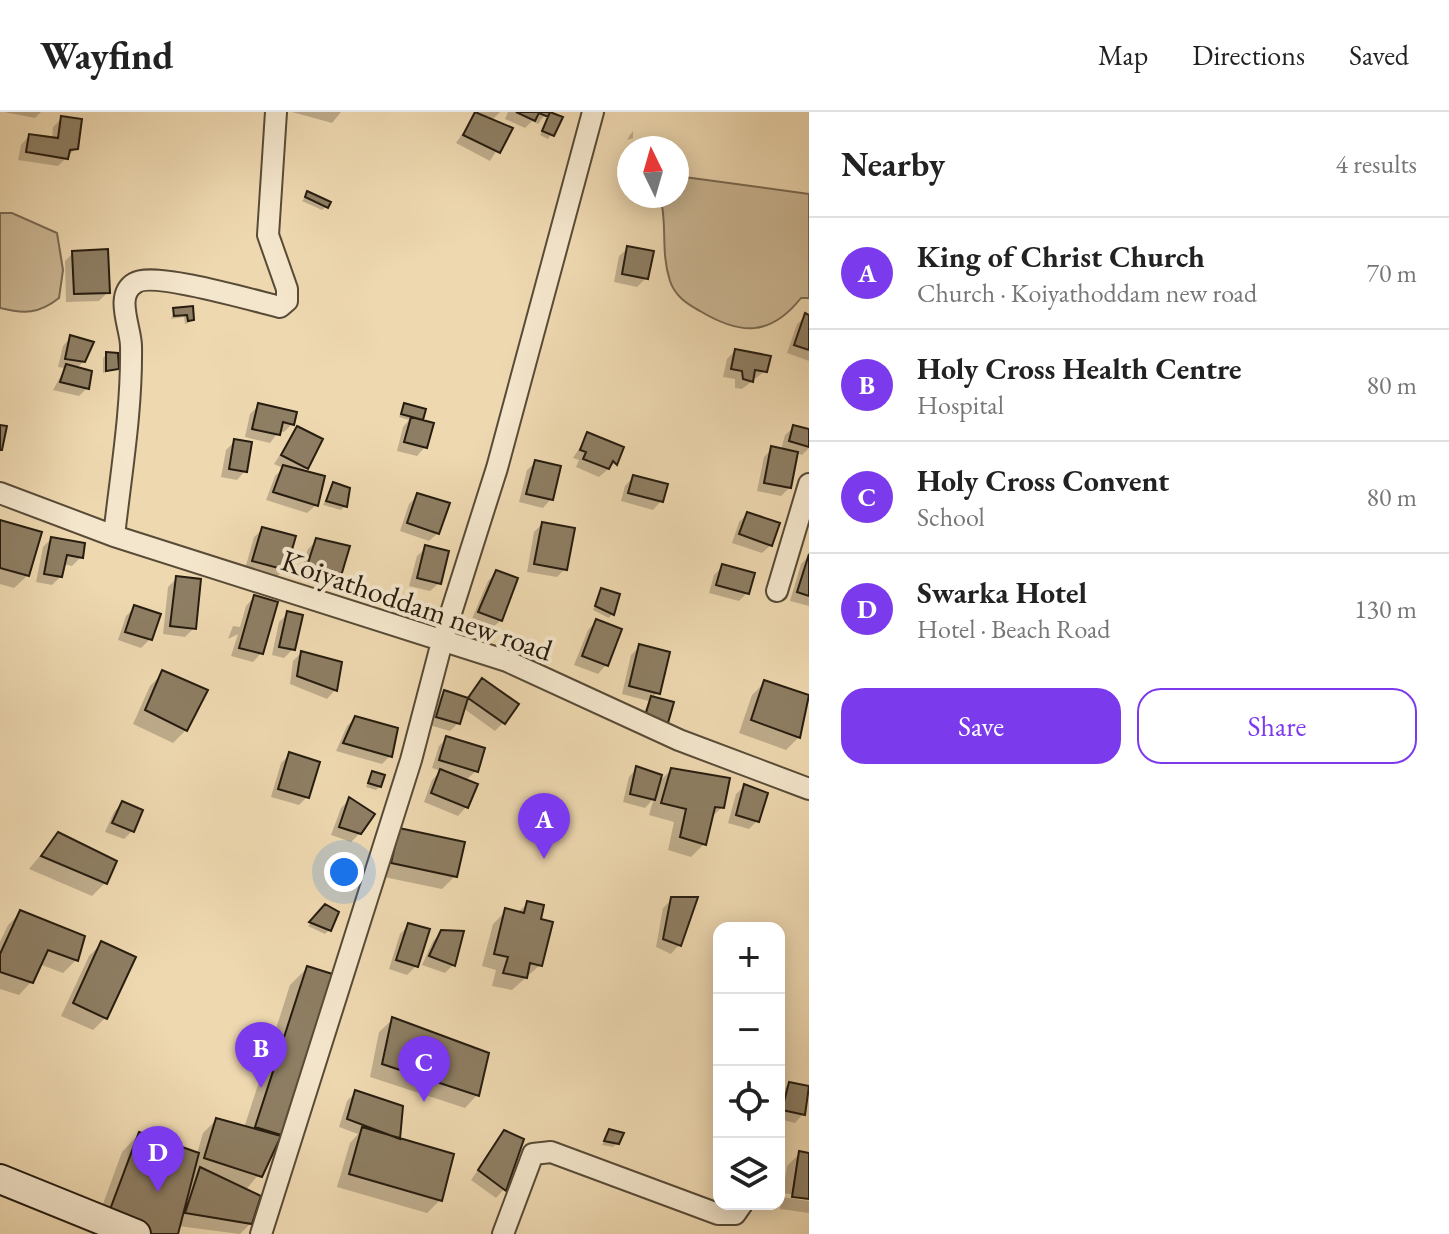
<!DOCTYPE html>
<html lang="en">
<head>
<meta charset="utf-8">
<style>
  body { margin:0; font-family:"EB Garamond",serif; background:#f6f6f6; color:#222 }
  .controls { position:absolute; right:24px; bottom:24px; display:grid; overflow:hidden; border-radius:16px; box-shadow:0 4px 20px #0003 }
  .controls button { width:72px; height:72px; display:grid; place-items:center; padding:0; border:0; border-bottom:2px solid #e0e0e0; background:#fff; color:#222; font:40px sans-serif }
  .compass { position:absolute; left:617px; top:24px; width:72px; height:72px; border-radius:50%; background:#fff; box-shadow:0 4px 20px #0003; rotate:355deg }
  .you { position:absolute; left:344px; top:760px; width:28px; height:28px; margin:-20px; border:6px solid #fff; border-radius:50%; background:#1a73e8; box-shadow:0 0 0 12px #1a73e833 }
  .badge { display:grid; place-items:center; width:52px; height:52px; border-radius:50%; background:#7c3aed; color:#fff; font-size:26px; font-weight:700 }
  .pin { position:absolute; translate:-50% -66px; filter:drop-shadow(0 2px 4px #0008) }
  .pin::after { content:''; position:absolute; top:42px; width:28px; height:24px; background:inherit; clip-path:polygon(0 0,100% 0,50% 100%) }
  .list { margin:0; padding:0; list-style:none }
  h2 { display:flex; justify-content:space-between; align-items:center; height:104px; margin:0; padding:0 32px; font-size:34px }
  h2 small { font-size:26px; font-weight:400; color:#767676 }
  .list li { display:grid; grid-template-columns:52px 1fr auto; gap:24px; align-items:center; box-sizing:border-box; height:112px; padding:0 32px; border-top:2px solid #e0e0e0 }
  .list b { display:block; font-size:30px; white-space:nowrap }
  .list p { margin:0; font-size:26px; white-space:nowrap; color:#767676 }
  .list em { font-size:26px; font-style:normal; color:#767676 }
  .actions { display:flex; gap:16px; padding:24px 32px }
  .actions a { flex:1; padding:18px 0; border:2px solid #7c3aed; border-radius:24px; text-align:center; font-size:28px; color:#7c3aed }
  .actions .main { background:#7c3aed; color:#fff }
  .icon { flex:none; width:44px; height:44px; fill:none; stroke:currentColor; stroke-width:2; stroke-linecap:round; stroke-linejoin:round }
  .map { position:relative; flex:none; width:809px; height:1122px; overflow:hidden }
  header { display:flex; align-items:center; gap:48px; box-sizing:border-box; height:112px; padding:0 40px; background:#fff; border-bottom:2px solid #e0e0e0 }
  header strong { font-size:38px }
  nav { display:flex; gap:44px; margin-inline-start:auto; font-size:28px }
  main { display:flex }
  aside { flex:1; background:#fff }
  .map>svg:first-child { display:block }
  .green { fill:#ccb895; stroke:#796a52; stroke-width:2 }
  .shadow { fill:#0003 }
  .building { fill:#8e7e63; stroke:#261c0f; stroke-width:2 }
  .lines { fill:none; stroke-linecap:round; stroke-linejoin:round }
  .street-casing { stroke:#584b37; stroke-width:24 }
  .secondary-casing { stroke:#261c0f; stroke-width:32 }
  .street { stroke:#f4e6cc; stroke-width:20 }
  .secondary { stroke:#f4e6cc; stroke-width:28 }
  .labels { text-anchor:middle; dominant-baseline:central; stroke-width:8; stroke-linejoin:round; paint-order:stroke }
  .street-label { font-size:30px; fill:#261c0f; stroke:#f4e6cc }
</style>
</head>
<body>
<header>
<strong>Wayfind</strong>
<nav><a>Map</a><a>Directions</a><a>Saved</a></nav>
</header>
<main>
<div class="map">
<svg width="809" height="1122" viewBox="0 0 809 1122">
  <rect width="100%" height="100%" fill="#eed8b0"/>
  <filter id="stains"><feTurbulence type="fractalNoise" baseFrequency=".0025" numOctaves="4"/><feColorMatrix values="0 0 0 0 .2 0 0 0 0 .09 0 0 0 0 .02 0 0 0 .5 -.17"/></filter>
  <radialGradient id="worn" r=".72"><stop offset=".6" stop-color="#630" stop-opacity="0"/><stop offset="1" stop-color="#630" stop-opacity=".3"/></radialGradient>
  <path class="green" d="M 677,64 L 809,82 L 809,186 L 801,186 C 770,225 740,223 700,199 C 687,192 675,184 670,169 C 660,138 668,112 660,84 L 677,84 Z
    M 0,101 L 12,101 L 57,121 L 63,158 L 59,186 C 39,202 24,202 0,196 Z"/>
  <path class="shadow" d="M 4,0 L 41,0 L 35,6 Z
    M 292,0 L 341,0 L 332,11 Z
    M 477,0 L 500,0 L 493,7 L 510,17 L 490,49 L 456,31 Z
    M 508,0 L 547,0 L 538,12 L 532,9 L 525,16 L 505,7 Z
    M 551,2 L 560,6 L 548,27 L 540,23 Z
    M 62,6 L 76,36 L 58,54 L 18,48 L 21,33 L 29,24 L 52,27 L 53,15 Z
    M 633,19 L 633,26 L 627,28 L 630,23 Z
    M 308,81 L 326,95 L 322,98 L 302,89 Z
    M 628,136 L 646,166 L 637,175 L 614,170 L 619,144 Z
    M 73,141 L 108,180 L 99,189 L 66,190 L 65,149 Z
    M 191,196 L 192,208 L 188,211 L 185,212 L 184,205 L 171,207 L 174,198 Z
    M 806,204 L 809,205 L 809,249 L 787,241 L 797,212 Z
    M 71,225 L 84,249 L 76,257 L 87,276 L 79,284 L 53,278 L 65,256 L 58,255 L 63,234 Z
    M 735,239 L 765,259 L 742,277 L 735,276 L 735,267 L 723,265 L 727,247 Z
    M 107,242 L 117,256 L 103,261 L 103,246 Z
    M 259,293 L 292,312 L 284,320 L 279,319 L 270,331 L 245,325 L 250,302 Z
    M 405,293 L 424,298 L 420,309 L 425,335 L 417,344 L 397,339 L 403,315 L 409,308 L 399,305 Z
    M 794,315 L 809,319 L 809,336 L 802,343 L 796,341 L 790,375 L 781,384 L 757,379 L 764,345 L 772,337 L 781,338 L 785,323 Z
    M 297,316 L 306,355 L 302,360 L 316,393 L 307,401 L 266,388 L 275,364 L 283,356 L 274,352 Z
    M 588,323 L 621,336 L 615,351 L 599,365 L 576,355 L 579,348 L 573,346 Z
    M 235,329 L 245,359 L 237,368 L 221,365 L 226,338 Z
    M 536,350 L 551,387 L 543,396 L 519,390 L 527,358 Z
    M 633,365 L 661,389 L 653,398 L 621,389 L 625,374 Z
    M 334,372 L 345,394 L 341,398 L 323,393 Z
    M 418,383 L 438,421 L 429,429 L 400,419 L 409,392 Z
    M 747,402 L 771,433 L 762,441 L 732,431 L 739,410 Z
    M 0,410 L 28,463 L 14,476 L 0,472 Z
    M 542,412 L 565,457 L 557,465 L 527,460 L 534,420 Z
    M 263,417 L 284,457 L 276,466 L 245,457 L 254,425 Z
    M 51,427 L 81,445 L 72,454 L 63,452 L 61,464 L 52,473 L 36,470 L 43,435 Z
    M 317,428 L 339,463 L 331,471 L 300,462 L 308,437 Z
    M 426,436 L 439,471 L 430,479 L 409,474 L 417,444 Z
    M 809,444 L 809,494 L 790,489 L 801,452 Z
    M 723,454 L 747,481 L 739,489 L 709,481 L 714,463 Z
    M 497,460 L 501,508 L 492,516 L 471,509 L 488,469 Z
    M 176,467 L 194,516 L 185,525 L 163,522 L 168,475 Z
    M 601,478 L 612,502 L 609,506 L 593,498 Z
    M 254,485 L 261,541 L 253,550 L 231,544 L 238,522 L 228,527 L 233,514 L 240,515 L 246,494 Z
    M 135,495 L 150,527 L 141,536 L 118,528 L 126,504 Z
    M 288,501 L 293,537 L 284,546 L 272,543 L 279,510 Z
    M 596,509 L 606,553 L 598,562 L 574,553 L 588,518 Z
    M 640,534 L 658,580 L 652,586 L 666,610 L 658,619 L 638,613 L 649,589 L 622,582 L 631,543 Z
    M 301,541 L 340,551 L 335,578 L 327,587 L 290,572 L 293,549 Z
    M 163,561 L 186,618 L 173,631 L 133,612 L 150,574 Z
    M 482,569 L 504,610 L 495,619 L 463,596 L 458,611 L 450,619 L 429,613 L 436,589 L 445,580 L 467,587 Z
    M 765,570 L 809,585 L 799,625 L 786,638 L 739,621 L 752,583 Z
    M 355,606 L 390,644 L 382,652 L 336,639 L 347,614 Z
    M 447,626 L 476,659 L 465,669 L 466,695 L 458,704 L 424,690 L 432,668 L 441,659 L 432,656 L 439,634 Z
    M 289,643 L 307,685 L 299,693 L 271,685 L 281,651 Z
    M 637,656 L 657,672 L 671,658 L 722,695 L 710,707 L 704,732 L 691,745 L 668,738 L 674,710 L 649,703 L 654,686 L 645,696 L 623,690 L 629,665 Z
    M 372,661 L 380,674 L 376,678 L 366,675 Z
    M 745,674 L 758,708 L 749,717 L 728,711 L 736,682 Z
    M 349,688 L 360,721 L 351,730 L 331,723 L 341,696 Z
    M 122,691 L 132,719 L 124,727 L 105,720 L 114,700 Z
    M 400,718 L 455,764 L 442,777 L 379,764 Z
    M 58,722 L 105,771 L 92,784 L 29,757 Z
    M 672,787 L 679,833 L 671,842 L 656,835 L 663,796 Z
    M 528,791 L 538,808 L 540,853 L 512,878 L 492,874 L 496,858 L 482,854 L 493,812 L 506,799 L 517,801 Z
    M 326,795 L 329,818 L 325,822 L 308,814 Z
    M 21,800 L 76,848 L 63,861 L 39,852 L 32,869 L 19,883 L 0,877 L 0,830 L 8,813 Z
    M 408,814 L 416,854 L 407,863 L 389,857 L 400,822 Z
    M 442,820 L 453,853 L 445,861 L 422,853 L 433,829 Z
    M 102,831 L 106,905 L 93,918 L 61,904 L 89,844 Z
    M 307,856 L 289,1025 L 245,1079 L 251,1111 L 240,1122 L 178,1114 L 176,1122 L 92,1122 L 122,1040 L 139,1022 L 197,1042 L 203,1021 L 216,1008 L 244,1016 L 290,873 Z
    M 392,908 L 477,983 L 465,996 L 370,965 L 379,920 Z
    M 789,972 L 803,1002 L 795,1011 L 779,1007 L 781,980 Z
    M 356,980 L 398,1028 L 440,1088 L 427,1101 L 337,1075 L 350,1031 L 358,1022 L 339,1015 L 347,989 Z
    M 610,1019 L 617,1031 L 613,1035 L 602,1033 Z
    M 504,1020 L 504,1077 L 496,1086 L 471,1068 Z
    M 800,1041 L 809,1043 L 809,1085 L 783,1081 L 787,1054 Z
    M 782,1085 L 809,1089 L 809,1101 L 780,1097 Z"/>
  <path class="building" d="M 475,0 L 513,16 L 500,41 L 463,23 Z
    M 516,0 L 550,0 L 548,5 L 539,1 L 535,9 Z
    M 550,0 L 563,5 L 554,24 L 542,19 Z
    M 61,4 L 82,7 L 78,37 L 70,38 L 68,47 L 26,40 L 29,22 L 58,26 Z
    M 307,79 L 331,90 L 328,96 L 305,85 Z
    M 627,134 L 654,139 L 648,167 L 622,162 Z
    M 108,137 L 110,181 L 74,182 L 72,139 Z
    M 193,194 L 194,208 L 188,209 L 187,203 L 174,204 L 173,196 Z
    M 805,201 L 809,203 L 809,238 L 794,233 Z
    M 70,223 L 94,230 L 85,250 L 65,247 Z
    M 735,237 L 771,244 L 767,260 L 755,258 L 753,270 L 743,267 L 742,259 L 731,257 Z
    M 106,240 L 118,241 L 119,257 L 106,259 Z
    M 66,252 L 92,259 L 89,277 L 60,270 Z
    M 258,291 L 297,300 L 294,313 L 283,310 L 280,323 L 252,317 Z
    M 404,291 L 426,297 L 423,308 L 401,302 Z
    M 411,305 L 434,311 L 427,336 L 404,330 Z
    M 0,313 L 7,314 L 2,338 L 0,338 Z
    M 793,313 L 809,317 L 809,335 L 789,329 Z
    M 297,314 L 323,327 L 308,357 L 281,343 Z
    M 587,320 L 624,335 L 617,353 L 613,349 L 609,357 L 583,347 L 586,340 L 580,338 Z
    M 234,327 L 252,330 L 247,360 L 229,357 Z
    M 771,334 L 798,340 L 791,376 L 764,371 Z
    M 535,348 L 561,354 L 553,388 L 526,382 Z
    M 283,353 L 325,364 L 318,394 L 273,380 Z
    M 633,363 L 668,372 L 663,390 L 628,381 Z
    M 333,370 L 350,376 L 347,395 L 326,389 Z
    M 417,381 L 450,391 L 439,422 L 407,411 Z
    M 747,400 L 780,411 L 772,434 L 739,422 Z
    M 0,408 L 42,420 L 29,464 L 0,456 Z
    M 542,410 L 575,416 L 567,458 L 534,452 Z
    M 262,415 L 296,424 L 286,458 L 252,449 Z
    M 51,425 L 85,431 L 83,446 L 67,443 L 62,465 L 44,462 Z
    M 316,426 L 350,434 L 341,464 L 307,454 Z
    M 425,433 L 449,439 L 441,472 L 417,466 Z
    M 809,442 L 809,484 L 797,480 Z
    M 722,452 L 755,461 L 749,482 L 716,473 Z
    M 496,458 L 518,466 L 502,509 L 478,500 Z
    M 176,464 L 201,467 L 196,517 L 170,514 Z
    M 601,476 L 620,482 L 614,503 L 595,494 Z
    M 254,483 L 278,490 L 263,542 L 239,536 Z
    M 134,493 L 161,502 L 152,528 L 125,520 Z
    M 287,499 L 303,503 L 295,538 L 279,535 Z
    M 596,507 L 622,517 L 608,554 L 582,544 Z
    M 639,532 L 670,540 L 660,582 L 629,574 Z
    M 301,539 L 342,550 L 337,579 L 297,564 Z
    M 162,558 L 208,578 L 187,619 L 145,598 Z
    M 482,566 L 519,592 L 505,612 L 468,586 Z
    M 764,568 L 809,583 L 800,626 L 751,608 Z
    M 444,578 L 468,586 L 460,612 L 436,605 Z
    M 651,584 L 674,590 L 668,611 L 645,604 Z
    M 355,604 L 398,616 L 392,645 L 343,631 Z
    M 446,624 L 485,636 L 478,660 L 439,648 Z
    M 289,640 L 320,650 L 309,686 L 278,677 Z
    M 636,654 L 662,663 L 655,688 L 630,682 Z
    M 671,656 L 730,666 L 724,696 L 715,695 L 706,733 L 680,725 L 686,697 L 661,691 Z
    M 440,657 L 478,672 L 468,696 L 431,681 Z
    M 372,659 L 385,663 L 381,675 L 368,671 Z
    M 744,672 L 768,681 L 759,710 L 736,703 Z
    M 349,685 L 375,702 L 361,722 L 339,715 Z
    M 122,689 L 143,698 L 134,720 L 112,711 Z
    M 399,716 L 465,730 L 457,765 L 391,751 Z
    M 58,720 L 117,749 L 107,772 L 41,744 Z
    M 671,785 L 698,785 L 681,834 L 663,827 Z
    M 527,789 L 544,793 L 541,807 L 553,810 L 542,854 L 530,851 L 527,866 L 503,861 L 508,845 L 494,842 L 505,796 L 524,801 Z
    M 325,792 L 339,800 L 331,819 L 309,810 Z
    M 20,798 L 85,824 L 78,849 L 48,838 L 33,871 L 0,860 L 0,842 Z
    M 408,811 L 430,817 L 418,855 L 396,848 Z
    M 441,818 L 464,819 L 455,854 L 429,844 Z
    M 101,829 L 136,845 L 107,907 L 73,891 Z
    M 307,854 L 342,865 L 291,1026 L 255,1015 Z
    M 392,905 L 489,941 L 479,984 L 382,952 Z
    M 789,970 L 809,974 L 805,1003 L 782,998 Z
    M 355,978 L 403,994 L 400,1027 L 347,1007 Z
    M 216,1006 L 281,1024 L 262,1065 L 204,1046 Z
    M 362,1015 L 454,1042 L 442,1089 L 349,1062 Z
    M 609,1017 L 624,1021 L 619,1032 L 604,1029 Z
    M 504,1018 L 524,1027 L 506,1079 L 478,1058 Z
    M 139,1020 L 199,1041 L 178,1122 L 136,1122 L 105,1111 Z
    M 799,1039 L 809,1041 L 809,1087 L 792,1085 Z
    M 200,1055 L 261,1084 L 252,1112 L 185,1101 Z"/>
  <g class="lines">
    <g class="street-casing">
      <path id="street" d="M 0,381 L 114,424 L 507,549 L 679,628 L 809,677
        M 114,424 C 121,361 132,298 131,234 C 131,216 114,183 135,171 C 153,159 255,189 280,195 L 287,189 L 287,177 L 268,123 L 276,0
        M 777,479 L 809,372
        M 261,1122 L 411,648 L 443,526 L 497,356 L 593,0
        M 503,1122 L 533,1042 L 551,1040 L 718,1102 L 735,1102 L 742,1092"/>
    </g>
    <g class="secondary-casing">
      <path id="secondary" d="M 0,1067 L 136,1122"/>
    </g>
    <use href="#street" class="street"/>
    <use href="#secondary" class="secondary"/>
  </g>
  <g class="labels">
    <g class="street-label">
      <text transform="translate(417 493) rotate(19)">Koiyathoddam new road</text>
    </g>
  </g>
  <rect width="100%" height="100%" filter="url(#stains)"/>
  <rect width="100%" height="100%" fill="url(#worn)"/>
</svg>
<div class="controls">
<button>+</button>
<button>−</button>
<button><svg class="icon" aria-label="locate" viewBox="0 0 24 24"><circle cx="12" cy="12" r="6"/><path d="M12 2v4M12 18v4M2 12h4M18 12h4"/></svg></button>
<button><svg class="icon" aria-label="layers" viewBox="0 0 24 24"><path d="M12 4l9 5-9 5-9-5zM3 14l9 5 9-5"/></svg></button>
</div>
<svg class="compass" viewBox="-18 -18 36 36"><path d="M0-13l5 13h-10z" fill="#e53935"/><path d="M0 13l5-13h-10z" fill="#767676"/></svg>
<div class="you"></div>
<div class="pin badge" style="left:544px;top:747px">A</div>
<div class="pin badge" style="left:261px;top:976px">B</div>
<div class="pin badge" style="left:424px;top:990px">C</div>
<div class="pin badge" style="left:158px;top:1080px">D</div>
</div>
<aside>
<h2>Nearby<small>4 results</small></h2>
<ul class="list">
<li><span class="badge">A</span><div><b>King of Christ Church</b><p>Church · Koiyathoddam new road</p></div><em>70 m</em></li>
<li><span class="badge">B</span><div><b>Holy Cross Health Centre</b><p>Hospital</p></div><em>80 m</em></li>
<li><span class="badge">C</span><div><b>Holy Cross Convent</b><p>School</p></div><em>80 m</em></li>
<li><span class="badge">D</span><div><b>Swarka Hotel</b><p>Hotel · Beach Road</p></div><em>130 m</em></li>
</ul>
<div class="actions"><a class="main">Save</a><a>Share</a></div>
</aside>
</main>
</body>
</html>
